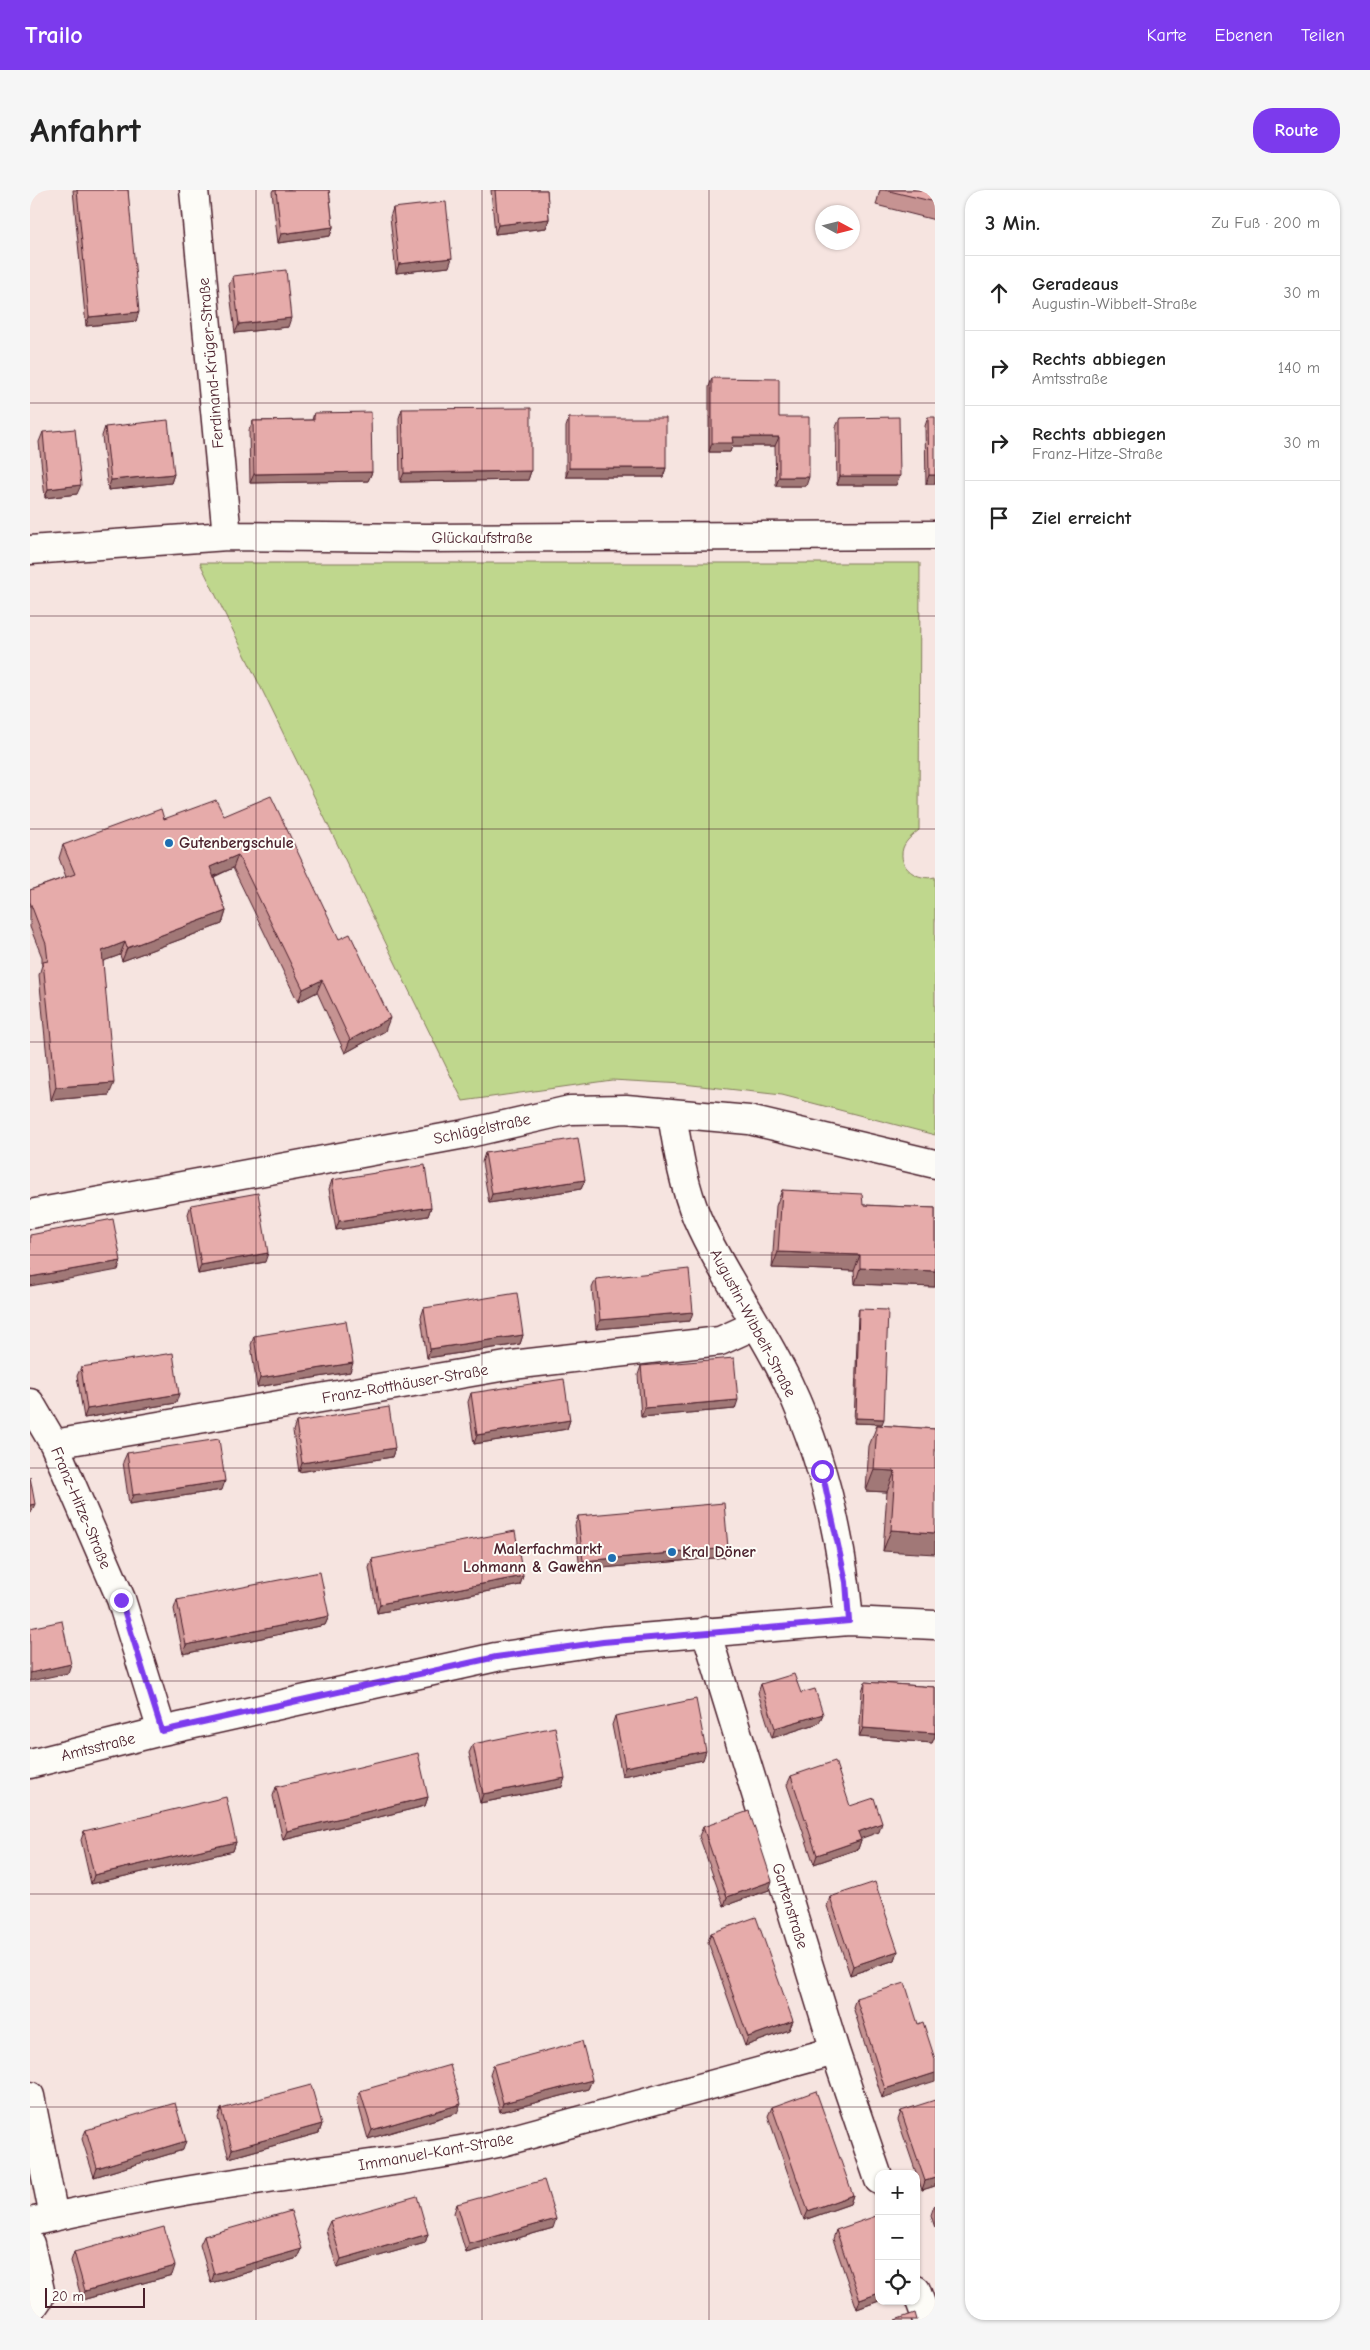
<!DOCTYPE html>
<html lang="de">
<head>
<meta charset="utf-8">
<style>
  body { margin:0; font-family:"Comic Neue",sans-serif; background:#f6f6f6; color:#222 }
  .controls { position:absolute; right:15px; bottom:15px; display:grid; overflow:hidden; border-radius:10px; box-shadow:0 1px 4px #0004 }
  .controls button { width:45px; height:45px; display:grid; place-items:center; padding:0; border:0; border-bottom:1px solid #e0e0e0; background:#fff; color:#222; font:25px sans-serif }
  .compass { position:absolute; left:785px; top:15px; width:45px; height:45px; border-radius:50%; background:#fff; box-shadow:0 1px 4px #0004; rotate:97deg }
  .scale { position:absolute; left:15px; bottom:12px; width:100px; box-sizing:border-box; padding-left:5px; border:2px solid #4a1f2b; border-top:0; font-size:14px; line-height:18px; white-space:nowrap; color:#4a1f2b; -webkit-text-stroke:4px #fdfcf7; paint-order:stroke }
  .stop { position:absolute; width:15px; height:15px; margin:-11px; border:4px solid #7c3aed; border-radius:50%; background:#fff }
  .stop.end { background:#7c3aed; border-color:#fff; box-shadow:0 1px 5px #0008 }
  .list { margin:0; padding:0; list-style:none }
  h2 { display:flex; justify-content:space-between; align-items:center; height:65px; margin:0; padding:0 20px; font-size:21px }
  h2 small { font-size:16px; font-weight:400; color:#767676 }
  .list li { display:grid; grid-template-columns:32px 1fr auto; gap:15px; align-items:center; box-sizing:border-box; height:75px; padding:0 20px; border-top:1px solid #e0e0e0 }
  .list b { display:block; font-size:19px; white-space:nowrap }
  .list p { margin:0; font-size:16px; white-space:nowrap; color:#767676 }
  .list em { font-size:16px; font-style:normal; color:#767676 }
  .icon { flex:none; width:28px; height:28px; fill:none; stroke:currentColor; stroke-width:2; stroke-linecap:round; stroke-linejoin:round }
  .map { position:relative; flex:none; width:905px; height:2130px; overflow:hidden; border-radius:20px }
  header { display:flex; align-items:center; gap:30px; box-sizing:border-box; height:70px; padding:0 25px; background:#7c3aed; color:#fff }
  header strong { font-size:24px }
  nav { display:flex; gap:28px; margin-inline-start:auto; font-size:18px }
  .intro { display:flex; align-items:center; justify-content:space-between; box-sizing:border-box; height:120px; padding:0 30px }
  h1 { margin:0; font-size:35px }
  .button { padding:12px 22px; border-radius:20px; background:#7c3aed; color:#fff; font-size:18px; font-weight:700 }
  main { display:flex; gap:30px; padding:0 30px }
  aside { flex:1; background:#fff; border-radius:20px; box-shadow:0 1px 4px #0004 }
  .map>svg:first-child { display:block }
  .green { fill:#bfd78d; stroke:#847b5c }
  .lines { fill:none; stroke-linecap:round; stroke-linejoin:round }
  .minor-casing { stroke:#4a1f2b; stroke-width:31 }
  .minor { stroke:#fdfcf7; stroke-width:28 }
  .wall { fill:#c69392; stroke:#4a1f2b }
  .shaded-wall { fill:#a17877; stroke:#4a1f2b }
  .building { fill:#e6abaa; stroke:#4a1f2b }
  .route { stroke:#7c3aed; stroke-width:6 }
  .grid { fill:none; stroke:#4a1f2b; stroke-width:1; stroke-opacity:0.55 }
  .poi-dot { fill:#1f6fb2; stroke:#fdfcf7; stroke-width:2 }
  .labels { text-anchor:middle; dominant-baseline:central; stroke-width:4; stroke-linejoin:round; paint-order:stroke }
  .street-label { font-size:16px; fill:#4a1f2b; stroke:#fdfcf7 }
  .poi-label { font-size:16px; font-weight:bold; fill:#4a1f2b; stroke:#fdfcf7; text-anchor:start }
</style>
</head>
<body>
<header>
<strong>Trailo</strong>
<nav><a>Karte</a><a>Ebenen</a><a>Teilen</a></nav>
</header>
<div class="intro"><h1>Anfahrt</h1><a class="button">Route</a></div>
<main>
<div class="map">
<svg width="905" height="2130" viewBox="0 0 905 2130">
  <rect width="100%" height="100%" fill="#f6e4e0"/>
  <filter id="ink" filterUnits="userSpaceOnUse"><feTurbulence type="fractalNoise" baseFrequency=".02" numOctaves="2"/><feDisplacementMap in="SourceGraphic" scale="10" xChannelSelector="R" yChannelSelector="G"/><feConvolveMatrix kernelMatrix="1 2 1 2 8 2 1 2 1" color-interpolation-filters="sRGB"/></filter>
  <g filter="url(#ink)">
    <path class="green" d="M 170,373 L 890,373 L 889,640 C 883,645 876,650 873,658 C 867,678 888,691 905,687 L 905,945 L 752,905 L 653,894 L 582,890 L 433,911 Z"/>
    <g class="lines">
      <g class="minor-casing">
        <path id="minor" d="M 164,0 L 197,346
          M 0,360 L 197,346 L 396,348 L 905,345
          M 642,925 C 648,960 653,994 667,1028 C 692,1085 732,1137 758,1193 C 793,1267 812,1350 819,1431
          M 0,1024 L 435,944 L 540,920 L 596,919 L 719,930 L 905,974
          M 0,1213 L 24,1254 L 91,1409 L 132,1541
          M 24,1254 L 482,1175 L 690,1151 L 725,1135
          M 676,1441 L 805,1861 L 849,1990
          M 0,1574 L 132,1541 L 466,1467 L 573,1451 L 819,1431 L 905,1435
          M 0,1906 L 24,2027
          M 0,2032 C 68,2017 136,2003 205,1993 C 294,1979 384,1971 472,1952 L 805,1861
          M 0,2054 L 10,2101 L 9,2108 L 0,2121
          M 886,2100 L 897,2130"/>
      </g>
      <use href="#minor" class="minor"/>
    </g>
    <path class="wall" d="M 43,0 L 98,0 L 106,131 L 56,136 Z
      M 243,0 L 299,0 L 303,37 L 300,46 L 248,53 L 242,2 Z
      M 461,0 L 517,0 L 519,29 L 516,38 L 465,44 Z
      M 850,0 L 905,0 L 905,30 L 846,15 Z
      M 363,18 L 419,77 L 366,83 L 360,27 Z
      M 203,86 L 258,137 L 205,143 L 199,95 Z
      M 682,188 L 749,227 L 776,296 L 746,296 L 745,256 L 702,256 L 700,262 L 679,262 L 679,197 Z
      M 372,219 L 501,281 L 498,290 L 370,292 L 369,228 Z
      M 284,223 L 342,282 L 338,291 L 220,293 L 219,240 L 223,231 L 282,230 Z
      M 898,227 L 905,294 L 896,294 L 895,236 Z
      M 539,228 L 636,278 L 633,287 L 536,287 L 536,237 Z
      M 810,228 L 870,286 L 866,295 L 807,295 L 806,237 Z
      M 75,237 L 144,284 L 141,293 L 78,300 L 72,246 Z
      M 13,242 L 47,304 L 15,308 L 9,252 Z
      M 194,626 L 309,749 L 355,841 L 315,863 L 287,802 L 268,812 L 203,678 L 184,687 L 196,721 L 192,734 L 92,771 L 90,765 L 73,771 L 79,905 L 21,910 L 9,785 L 12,775 L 12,767 L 0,737 L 0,700 L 36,687 L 29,668 L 33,655 L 134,629 Z
      M 455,963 L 555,990 L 551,999 L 459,1013 L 452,972 Z
      M 302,990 L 401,1017 L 398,1026 L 306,1040 L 299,999 Z
      M 752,1000 L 833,1015 L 905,1018 L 905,1097 L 825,1094 L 824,1081 L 742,1078 L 746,1016 Z
      M 161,1015 L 235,1072 L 168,1084 L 158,1024 Z
      M 566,1089 L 660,1131 L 566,1139 L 562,1098 Z
      M 394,1118 L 493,1145 L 490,1154 L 397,1168 L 391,1127 Z
      M 829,1119 L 852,1234 L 824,1233 L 828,1123 Z
      M 224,1146 L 320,1182 L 227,1197 L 221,1155 Z
      M 611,1176 L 705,1219 L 611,1227 L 608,1185 Z
      M 51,1177 L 146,1213 L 54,1228 L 47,1186 Z
      M 441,1203 L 540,1230 L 537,1239 L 444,1254 L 438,1212 Z
      M 266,1232 L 365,1258 L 362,1267 L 269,1282 L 263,1241 Z
      M 847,1235 L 905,1239 L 853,1361 L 857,1302 L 836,1301 L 839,1256 Z
      M 97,1263 L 192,1300 L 99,1314 L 93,1272 Z
      M 548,1326 L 695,1367 L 550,1380 L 545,1335 Z
      M 342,1369 L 493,1386 L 490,1395 L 347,1423 L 339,1378 Z
      M 147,1410 L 299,1426 L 295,1435 L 153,1464 L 144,1419 Z
      M 835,1492 L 905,1497 L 905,1546 L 902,1553 L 829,1547 L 832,1501 Z
      M 731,1494 L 771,1503 L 793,1524 L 789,1533 L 742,1548 L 728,1503 Z
      M 585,1526 L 673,1570 L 592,1586 L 582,1535 Z
      M 443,1554 L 532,1597 L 450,1613 L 439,1563 Z
      M 761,1586 L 820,1616 L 849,1642 L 830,1648 L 831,1650 L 828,1659 L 784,1674 L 757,1595 Z
      M 246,1597 L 398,1607 L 395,1616 L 253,1650 L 243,1606 Z
      M 673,1637 L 739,1700 L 694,1716 L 669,1646 Z
      M 54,1641 L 206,1652 L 203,1661 L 61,1694 L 51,1650 Z
      M 800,1707 L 868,1761 L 865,1770 L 820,1785 L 797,1716 Z
      M 681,1743 L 763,1831 L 759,1840 L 715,1856 L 678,1752 Z
      M 826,1808 L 888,1834 L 852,1908 L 823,1817 Z
      M 463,1875 L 562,1890 L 558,1899 L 470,1922 L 460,1884 Z
      M 330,1901 L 427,1923 L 338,1949 L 327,1910 Z
      M 742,1917 L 823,2005 L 820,2014 L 774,2030 L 738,1926 Z
      M 191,1919 L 292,1934 L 289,1943 L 199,1968 L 188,1928 Z
      M 871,1921 L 905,1996 L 892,2000 L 868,1930 Z
      M 56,1940 L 153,1960 L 64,1987 L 52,1949 Z
      M 427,2014 L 523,2038 L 436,2063 L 424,2023 Z
      M 905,2015 L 905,2038 L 901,2025 L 904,2016 Z
      M 300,2031 L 398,2044 L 395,2053 L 307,2078 L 296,2040 Z
      M 806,2040 L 849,2111 L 827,2119 L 803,2049 Z
      M 174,2046 L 272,2059 L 268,2068 L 181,2093 L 170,2055 Z
      M 44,2062 L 142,2085 L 52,2110 L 41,2071 Z"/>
    <path class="shaded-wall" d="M 519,29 L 516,38 L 465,44 L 468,35 Z
      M 303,37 L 300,46 L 248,53 L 251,44 Z
      M 422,68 L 419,77 L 366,83 L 369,74 Z
      M 109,122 L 106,131 L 56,136 L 59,127 Z
      M 261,128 L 258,137 L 205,143 L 209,134 Z
      M 702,247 L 749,247 L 745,256 L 702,256 L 700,262 L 679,262 L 682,253 Z
      M 539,278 L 636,278 L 633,287 L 536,287 Z
      M 501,281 L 498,290 L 370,292 L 374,283 Z
      M 342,282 L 338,291 L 220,293 L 224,284 Z
      M 144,284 L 141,293 L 78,300 L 81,290 Z
      M 899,285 L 905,285 L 905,294 L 896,294 Z
      M 810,286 L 870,286 L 866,295 L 807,295 Z
      M 749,287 L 779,287 L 776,296 L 746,296 Z
      M 51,295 L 47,304 L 15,308 L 18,299 Z
      M 208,665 L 203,678 L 175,690 L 180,677 Z
      M 196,721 L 192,734 L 92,771 L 97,758 Z
      M 95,752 L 90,765 L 68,773 L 72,761 Z
      M 292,790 L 287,802 L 268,812 L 273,799 Z
      M 360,828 L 355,841 L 315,863 L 320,850 Z
      M 84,893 L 79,905 L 21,910 L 26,897 Z
      M 555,990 L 551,999 L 459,1013 L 462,1004 Z
      M 401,1017 L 398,1026 L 306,1040 L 309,1031 Z
      M 748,1062 L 830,1065 L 824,1081 L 742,1078 Z
      M 238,1063 L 235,1072 L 168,1084 L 171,1075 Z
      M 91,1071 L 88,1080 L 0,1096 L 0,1087 Z
      M 830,1078 L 905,1081 L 905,1097 L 825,1094 Z
      M 663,1122 L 660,1131 L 566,1139 L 570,1130 Z
      M 493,1145 L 490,1154 L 397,1168 L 400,1159 Z
      M 323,1173 L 320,1182 L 227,1197 L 230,1188 Z
      M 149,1204 L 146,1213 L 54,1228 L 57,1219 Z
      M 708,1210 L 705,1219 L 611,1227 L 615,1218 Z
      M 826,1228 L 854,1229 L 852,1234 L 824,1233 Z
      M 540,1230 L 537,1239 L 444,1254 L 447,1245 Z
      M 365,1258 L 362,1267 L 269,1282 L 272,1273 Z
      M 844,1280 L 865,1281 L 857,1302 L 836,1301 Z
      M 195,1291 L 192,1300 L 99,1314 L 103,1305 Z
      M 5,1314 L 1,1323 L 0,1323 L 0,1315 Z
      M 861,1340 L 905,1343 L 905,1364 L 853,1361 Z
      M 698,1358 L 695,1367 L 550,1380 L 553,1371 Z
      M 493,1386 L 490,1395 L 347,1423 L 350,1414 Z
      M 299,1426 L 295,1435 L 153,1464 L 156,1455 Z
      M 41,1474 L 38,1483 L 0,1491 L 0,1483 Z
      M 793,1524 L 789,1533 L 742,1548 L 745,1538 Z
      M 833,1538 L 905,1543 L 905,1546 L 902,1553 L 829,1547 Z
      M 676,1561 L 673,1570 L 592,1586 L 595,1577 Z
      M 535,1588 L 532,1597 L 450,1613 L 453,1604 Z
      M 398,1607 L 395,1616 L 253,1650 L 257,1641 Z
      M 852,1633 L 849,1642 L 824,1651 L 828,1642 Z
      M 831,1650 L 828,1659 L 784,1674 L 787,1665 Z
      M 206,1652 L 203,1661 L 61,1694 L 64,1685 Z
      M 742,1691 L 739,1700 L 694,1716 L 697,1707 Z
      M 868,1761 L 865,1770 L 820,1785 L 823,1776 Z
      M 763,1831 L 759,1840 L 715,1856 L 718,1847 Z
      M 905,1883 L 905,1891 L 852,1908 L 855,1899 Z
      M 562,1890 L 558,1899 L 470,1922 L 473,1913 Z
      M 431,1914 L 427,1923 L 338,1949 L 342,1940 Z
      M 292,1934 L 289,1943 L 199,1968 L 202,1959 Z
      M 156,1951 L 153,1960 L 64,1987 L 67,1978 Z
      M 905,1988 L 905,1996 L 892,2000 L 895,1991 Z
      M 823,2005 L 820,2014 L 774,2030 L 778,2021 Z
      M 526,2029 L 523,2038 L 436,2063 L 439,2054 Z
      M 398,2044 L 395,2053 L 307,2078 L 311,2069 Z
      M 272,2059 L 268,2068 L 181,2093 L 184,2084 Z
      M 145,2076 L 142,2085 L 52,2110 L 55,2101 Z
      M 849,2103 L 849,2111 L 827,2119 L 830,2110 Z"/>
    <path class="building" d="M 47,0 L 98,0 L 109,122 L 59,127 Z
      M 246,0 L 299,0 L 303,37 L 251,44 Z
      M 465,0 L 517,0 L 519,29 L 468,35 Z
      M 855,0 L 905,0 L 905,12 Z
      M 416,12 L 422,68 L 369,74 L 363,18 Z
      M 256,80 L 261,128 L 209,134 L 203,86 Z
      M 682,188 L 749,189 L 749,227 L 779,227 L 779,287 L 749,287 L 749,247 L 702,247 L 703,253 L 682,253 Z
      M 501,218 L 501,281 L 374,283 L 372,219 Z
      M 341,222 L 342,282 L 224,284 L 223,231 L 284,230 L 284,223 Z
      M 869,227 L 870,286 L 810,286 L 810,228 Z
      M 898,227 L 905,227 L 905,285 L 899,285 Z
      M 539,228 L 636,228 L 636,278 L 539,278 Z
      M 138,230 L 144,284 L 81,290 L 75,237 Z
      M 45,239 L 51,295 L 18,299 L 13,242 Z
      M 241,606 L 309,749 L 320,744 L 360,828 L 320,850 L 292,790 L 273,799 L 208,665 L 180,677 L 196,721 L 97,758 L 95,752 L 72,761 L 84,893 L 26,897 L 13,772 L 18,771 L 16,754 L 0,712 L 0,700 L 45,684 L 33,655 L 131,619 L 134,629 L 186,610 L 194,626 Z
      M 548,948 L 555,990 L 462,1004 L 455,963 Z
      M 395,975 L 401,1017 L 309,1031 L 302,990 Z
      M 752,1000 L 832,1004 L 833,1015 L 905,1018 L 905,1081 L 830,1078 L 830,1065 L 748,1062 Z
      M 228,1003 L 238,1063 L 171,1075 L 161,1015 Z
      M 83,1029 L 91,1071 L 0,1087 L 0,1045 Z
      M 659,1079 L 663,1122 L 570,1130 L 566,1089 Z
      M 487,1103 L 493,1145 L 400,1159 L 394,1118 Z
      M 829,1119 L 858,1120 L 854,1229 L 826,1228 Z
      M 316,1131 L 323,1173 L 230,1188 L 224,1146 Z
      M 143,1163 L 149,1204 L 57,1219 L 51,1177 Z
      M 704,1168 L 708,1210 L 615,1218 L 611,1176 Z
      M 534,1189 L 540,1230 L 447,1245 L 441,1203 Z
      M 359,1217 L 365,1258 L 272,1273 L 266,1232 Z
      M 847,1235 L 905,1239 L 905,1343 L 861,1340 L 865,1281 L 844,1280 Z
      M 189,1249 L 195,1291 L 103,1305 L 97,1263 Z
      M 0,1287 L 5,1314 L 0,1315 Z
      M 694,1313 L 698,1358 L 553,1371 L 548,1326 Z
      M 485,1341 L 493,1386 L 350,1414 L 342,1369 Z
      M 290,1382 L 299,1426 L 156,1455 L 147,1410 Z
      M 32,1431 L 41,1474 L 0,1483 L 0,1438 Z
      M 764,1484 L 771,1503 L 785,1499 L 793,1524 L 745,1538 L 731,1494 Z
      M 835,1492 L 905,1497 L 905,1543 L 833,1538 Z
      M 666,1509 L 676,1561 L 595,1577 L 585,1526 Z
      M 525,1537 L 535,1588 L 453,1604 L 443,1554 Z
      M 388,1563 L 398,1607 L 257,1641 L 246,1597 Z
      M 805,1571 L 820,1616 L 844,1608 L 852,1633 L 828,1642 L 831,1650 L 787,1665 L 761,1586 Z
      M 196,1607 L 206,1652 L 64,1685 L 54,1641 Z
      M 719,1621 L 742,1691 L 697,1707 L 673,1637 Z
      M 845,1692 L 868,1761 L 823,1776 L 800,1707 Z
      M 726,1727 L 763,1831 L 718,1847 L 681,1743 Z
      M 875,1793 L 888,1834 L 893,1832 L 905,1869 L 905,1883 L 855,1899 L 826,1808 Z
      M 552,1851 L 562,1890 L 473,1913 L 463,1875 Z
      M 420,1875 L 431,1914 L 342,1940 L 330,1901 Z
      M 281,1895 L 292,1934 L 202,1959 L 191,1919 Z
      M 786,1901 L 823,2005 L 778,2021 L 742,1917 Z
      M 905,1910 L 905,1988 L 895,1991 L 871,1921 Z
      M 145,1913 L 156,1951 L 67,1978 L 56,1940 Z
      M 514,1990 L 526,2029 L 439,2054 L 427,2014 Z
      M 387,2006 L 398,2044 L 311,2069 L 300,2031 Z
      M 261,2021 L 272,2059 L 184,2084 L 174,2046 Z
      M 849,2025 L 849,2103 L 830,2110 L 806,2040 Z
      M 134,2037 L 145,2076 L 55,2101 L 44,2062 Z
      M 885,2123 L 887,2130 L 865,2130 Z"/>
  </g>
  <g class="lines" filter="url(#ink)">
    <path class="route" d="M 91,1410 L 132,1541 L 466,1467 L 573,1452 L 819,1431 L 816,1392 L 792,1281"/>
  </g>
  <path class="grid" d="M 226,0 L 226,2130M 452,0 L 452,2130M 679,0 L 679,2130M 0,213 L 905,213M 0,426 L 905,426M 0,639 L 905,639M 0,852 L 905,852M 0,1065 L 905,1065M 0,1278 L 905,1278M 0,1491 L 905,1491M 0,1704 L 905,1704M 0,1917 L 905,1917"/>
  <g class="poi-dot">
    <circle cx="139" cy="653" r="5"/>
    <circle cx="642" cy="1362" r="5"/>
    <circle cx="582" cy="1368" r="5"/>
  </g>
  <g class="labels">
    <g class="street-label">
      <text transform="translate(181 173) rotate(-95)">Ferdinand-Krüger-Straße</text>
      <text x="452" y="348">Glückaufstraße</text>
      <text transform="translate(452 939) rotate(-12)">Schlägelstraße</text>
      <text transform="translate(723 1133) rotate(62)">Augustin-Wibbelt-Straße</text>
      <text transform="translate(375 1194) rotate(-10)">Franz-Rotthäuser-Straße</text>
      <text transform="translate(51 1318) rotate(67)">Franz-Hitze-Straße</text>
      <text transform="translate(68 1557) rotate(-14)">Amtsstraße</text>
      <text transform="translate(760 1716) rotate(73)">Gartenstraße</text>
      <text transform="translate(406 1962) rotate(-10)">Immanuel-Kant-Straße</text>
    </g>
    <g class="poi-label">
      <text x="149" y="653">Gutenbergschule</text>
      <text x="572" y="1359" text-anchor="end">Malerfachmarkt<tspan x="572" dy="18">Lohmann &amp; Gawehn</tspan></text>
      <text x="652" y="1362">Kral Döner</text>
    </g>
  </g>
</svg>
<div class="controls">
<button>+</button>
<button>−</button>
<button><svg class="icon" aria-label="locate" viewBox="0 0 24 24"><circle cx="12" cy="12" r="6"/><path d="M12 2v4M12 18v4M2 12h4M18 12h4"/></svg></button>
</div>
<svg class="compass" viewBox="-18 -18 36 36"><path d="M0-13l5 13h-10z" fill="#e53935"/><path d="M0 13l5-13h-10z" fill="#767676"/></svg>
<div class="scale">20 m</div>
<div class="stop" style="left:792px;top:1281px"></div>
<div class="stop end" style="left:91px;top:1410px"></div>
</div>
<aside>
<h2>3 Min.<small>Zu Fuß · 200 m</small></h2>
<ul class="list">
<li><svg class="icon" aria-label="ahead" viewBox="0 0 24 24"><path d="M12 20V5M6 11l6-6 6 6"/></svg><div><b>Geradeaus</b><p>Augustin-Wibbelt-Straße</p></div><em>30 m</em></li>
<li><svg class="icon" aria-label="right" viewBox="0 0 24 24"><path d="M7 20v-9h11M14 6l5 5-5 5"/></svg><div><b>Rechts abbiegen</b><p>Amtsstraße</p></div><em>140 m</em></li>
<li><svg class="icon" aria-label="right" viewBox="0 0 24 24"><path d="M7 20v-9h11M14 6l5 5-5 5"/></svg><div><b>Rechts abbiegen</b><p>Franz-Hitze-Straße</p></div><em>30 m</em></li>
<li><svg class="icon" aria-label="arrive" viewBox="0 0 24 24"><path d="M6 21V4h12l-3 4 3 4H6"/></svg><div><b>Ziel erreicht</b></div></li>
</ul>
</aside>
</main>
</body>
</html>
